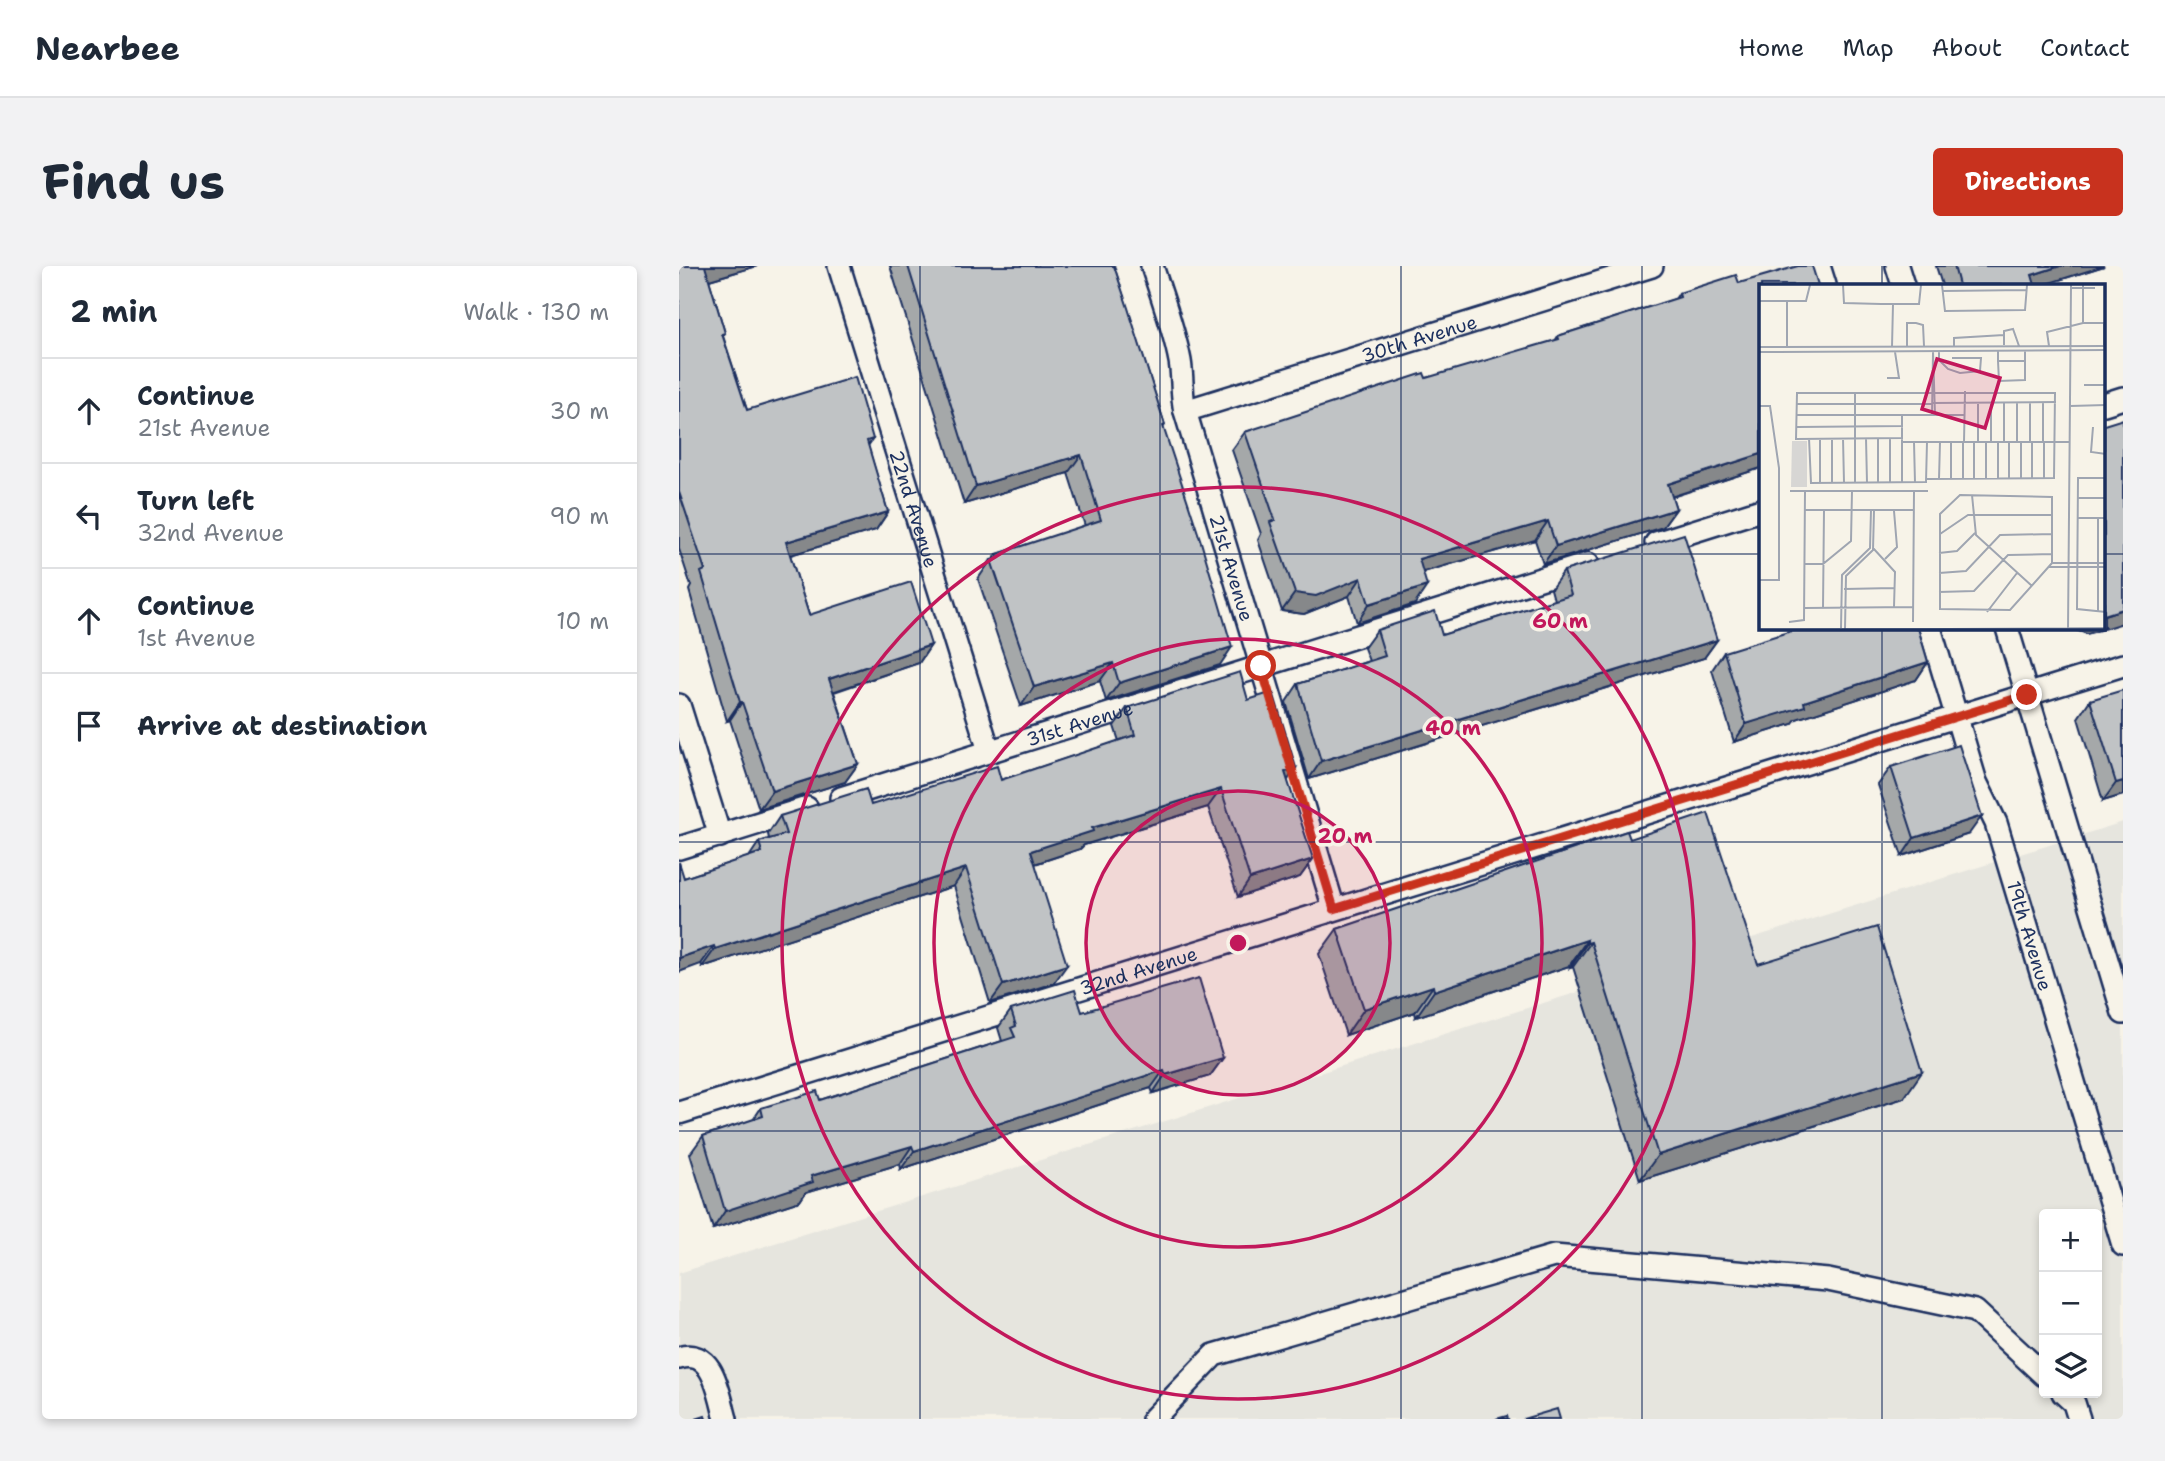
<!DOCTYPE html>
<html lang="en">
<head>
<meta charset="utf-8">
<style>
  body { margin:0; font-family:"Shantell Sans",sans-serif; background:#f2f2f3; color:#1f2937 }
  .controls { position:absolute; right:21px; bottom:21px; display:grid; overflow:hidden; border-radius:7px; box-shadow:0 4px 10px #0003 }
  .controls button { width:63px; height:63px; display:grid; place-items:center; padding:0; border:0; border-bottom:2px solid #e0e1e3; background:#fff; color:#1f2937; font:35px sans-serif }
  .stop { position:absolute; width:21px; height:21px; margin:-16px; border:5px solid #c8321e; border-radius:50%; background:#fff }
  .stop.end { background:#c8321e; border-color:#fff; box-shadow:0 2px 7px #0008 }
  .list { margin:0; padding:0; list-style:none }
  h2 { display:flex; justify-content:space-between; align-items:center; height:91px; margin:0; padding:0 28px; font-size:30px }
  h2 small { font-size:23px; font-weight:400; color:#747a83 }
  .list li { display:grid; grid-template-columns:46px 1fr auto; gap:21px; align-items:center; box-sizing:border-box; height:105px; padding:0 28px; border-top:2px solid #e0e1e3 }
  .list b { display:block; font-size:26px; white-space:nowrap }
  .list p { margin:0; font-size:23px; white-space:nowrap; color:#747a83 }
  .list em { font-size:23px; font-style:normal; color:#747a83 }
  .icon { flex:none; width:38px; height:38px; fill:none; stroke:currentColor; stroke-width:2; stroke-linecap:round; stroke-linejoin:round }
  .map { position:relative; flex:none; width:1444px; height:1153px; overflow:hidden; border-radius:7px }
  header { display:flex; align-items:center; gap:42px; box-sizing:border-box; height:98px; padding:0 35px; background:#fff; border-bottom:2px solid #e0e1e3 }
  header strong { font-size:33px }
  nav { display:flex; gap:38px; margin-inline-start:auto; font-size:24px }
  .intro { display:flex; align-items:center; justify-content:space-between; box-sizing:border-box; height:168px; padding:0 42px }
  h1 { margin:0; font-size:49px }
  .button { padding:18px 32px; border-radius:7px; background:#c8321e; color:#fff; font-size:24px; font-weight:700 }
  main { display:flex; gap:42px; padding:0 42px }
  aside { flex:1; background:#fff; border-radius:7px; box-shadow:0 4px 10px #0003 }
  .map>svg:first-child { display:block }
  .built { fill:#e6e5de; fill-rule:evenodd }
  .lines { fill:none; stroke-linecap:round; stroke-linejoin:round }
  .lane-casing { stroke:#1b2f5e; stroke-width:26 }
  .lane { stroke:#f7f3e8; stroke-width:21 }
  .wall { fill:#a5a8a9; stroke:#1b2f5e; stroke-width:2 }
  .shaded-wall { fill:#86888a; stroke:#1b2f5e; stroke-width:2 }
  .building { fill:#c0c3c5; stroke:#1b2f5e; stroke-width:2 }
  .route { stroke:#c8321e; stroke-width:9 }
  .grid { fill:none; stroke:#1b2f5e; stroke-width:2; stroke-opacity:0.55 }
  .ring { fill:none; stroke:#c2185b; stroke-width:3.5 }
  .labels { text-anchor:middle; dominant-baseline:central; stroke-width:7; stroke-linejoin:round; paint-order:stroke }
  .street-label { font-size:19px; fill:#1b2f5e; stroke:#f7f3e8 }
  .inset-road { fill:none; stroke:#9fa5b1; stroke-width:2 }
  .view { fill:#c2185b; fill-opacity:0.15; stroke:#c2185b; stroke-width:3.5 }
  .inset-edge { fill:none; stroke:#1b2f5e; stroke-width:3.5 }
  .centre { fill:#c2185b; stroke:#f7f3e8; stroke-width:3.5 }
  .ring-label { font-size:21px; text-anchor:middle; font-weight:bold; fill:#c2185b; stroke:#f7f3e8; stroke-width:7; stroke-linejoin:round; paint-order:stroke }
</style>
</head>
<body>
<header>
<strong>Nearbee</strong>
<nav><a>Home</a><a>Map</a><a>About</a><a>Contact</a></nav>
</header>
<div class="intro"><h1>Find us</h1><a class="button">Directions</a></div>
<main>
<aside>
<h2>2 min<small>Walk · 130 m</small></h2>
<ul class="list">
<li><svg class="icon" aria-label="ahead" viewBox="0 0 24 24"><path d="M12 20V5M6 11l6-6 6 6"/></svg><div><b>Continue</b><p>21st Avenue</p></div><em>30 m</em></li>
<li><svg class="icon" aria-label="left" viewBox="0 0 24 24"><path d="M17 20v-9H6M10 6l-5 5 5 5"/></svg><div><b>Turn left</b><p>32nd Avenue</p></div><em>90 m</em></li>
<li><svg class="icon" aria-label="ahead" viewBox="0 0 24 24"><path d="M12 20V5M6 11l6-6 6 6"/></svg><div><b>Continue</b><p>1st Avenue</p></div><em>10 m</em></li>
<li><svg class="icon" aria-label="arrive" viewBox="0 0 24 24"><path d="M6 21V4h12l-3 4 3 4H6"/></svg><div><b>Arrive at destination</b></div></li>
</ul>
</aside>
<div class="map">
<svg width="1444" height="1153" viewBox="0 0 1444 1153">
  <rect width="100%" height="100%" fill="#f7f3e8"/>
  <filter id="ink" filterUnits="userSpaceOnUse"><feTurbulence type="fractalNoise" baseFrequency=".0143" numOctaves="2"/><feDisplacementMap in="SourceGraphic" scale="14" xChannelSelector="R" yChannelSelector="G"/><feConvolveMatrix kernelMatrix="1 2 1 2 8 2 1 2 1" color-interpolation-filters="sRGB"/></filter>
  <g filter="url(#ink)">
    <path class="built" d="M 1444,556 L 1444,1153 L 0,1153 L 0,1007 ZM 1365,948 L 1418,948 L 1418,1127 L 1365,1127 Z"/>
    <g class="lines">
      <g class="lane-casing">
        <g id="lane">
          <path id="s1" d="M 160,0 L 310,485"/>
          <path id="s2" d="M 473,0 C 483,31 495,63 501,95 C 504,112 502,128 506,145 L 655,643"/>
          <path d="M 1140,0 L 1146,19"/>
          <path d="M 1218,0 L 1224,19"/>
          <path d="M 1425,138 L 1444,132"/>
          <path id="s3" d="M 506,145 L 973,0"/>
          <path d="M 977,277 L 1082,244"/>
          <path id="s4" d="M 1251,362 L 1297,516 L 1317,557 L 1444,979"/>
          <path d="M 1328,362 L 1444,747"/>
          <path d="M 0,439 L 41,570"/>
          <path id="s5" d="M 162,532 L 909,298"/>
          <path d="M 0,582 L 128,542"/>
          <path id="s6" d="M 0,847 L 1444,399"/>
          <path d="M 0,1092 C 35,1081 40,1129 47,1153"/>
          <path d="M 1384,1127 L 1395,1137 L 1400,1153"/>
          <path d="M 474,1153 L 535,1089 L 875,990 L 1149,1014 L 1296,1045 L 1365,1109"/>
        </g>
      </g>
      <use href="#lane" class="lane"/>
    </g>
    <path class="wall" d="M 0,0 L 78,0 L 30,14 L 46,67 L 44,70 L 68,144 L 194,173 L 189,180 L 209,246 L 197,264 L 111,289 L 130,349 L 252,379 L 240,397 L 155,426 L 179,498 L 166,516 L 80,543 L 51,454 L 48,455 L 10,324 L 12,320 L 0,283 Z
      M 211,0 L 435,0 L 486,159 L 484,162 L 541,399 L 427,435 L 421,415 L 342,440 L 299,313 L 312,294 L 314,294 L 318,288 L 406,260 L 389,207 L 285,238 Z
      M 1257,0 L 1425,0 L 1364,19 L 1263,19 Z
      M 1000,27 L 1082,202 L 993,231 L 997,243 L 984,261 L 864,298 L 856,274 L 744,306 L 736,338 L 678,357 L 670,330 L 625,348 L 603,345 L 579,274 L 582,268 L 553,184 L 566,166 L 876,75 L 879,70 L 996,33 Z
      M 885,305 L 1038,374 L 1025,392 L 630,513 L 607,436 L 619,418 L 690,395 L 685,382 L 698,364 L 763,369 L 875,334 L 872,323 Z
      M 1045,386 L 1249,396 L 1237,414 L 1117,453 L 1113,458 L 1055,476 L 1033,404 Z
      M 569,434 L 608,515 L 634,593 L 621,611 L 559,631 L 529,541 L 405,579 L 401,583 L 356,598 L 375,717 L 311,737 L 275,620 L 23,701 L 5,612 L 70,591 L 80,576 L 90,573 L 89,568 L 101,550 L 192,539 L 322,514 L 440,475 L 435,460 L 448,442 Z
      M 1411,434 L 1444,529 L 1424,535 L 1399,452 Z
      M 1212,501 L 1290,568 L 1223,590 L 1199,519 Z
      M 951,573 L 1079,698 L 1225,832 L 961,914 L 894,701 L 891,702 L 890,700 L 737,751 L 736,746 L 667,769 L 640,688 L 658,663 Z
      M 332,744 L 403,746 L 544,792 L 531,810 L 474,827 L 472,822 L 222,903 L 221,898 L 127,926 L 121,935 L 34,963 L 11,888 L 24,870 L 74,854 L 82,842 L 141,834 L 323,775 L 319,762 Z"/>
    <path class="shaded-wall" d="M 26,0 L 78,0 L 13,19 Z
      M 1381,0 L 1425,0 L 1364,19 L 1346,19 L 1353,9 Z
      M 1082,188 L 1082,202 L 976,236 L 989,218 Z
      M 402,189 L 389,207 L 285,238 L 297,220 Z
      M 997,243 L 984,261 L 864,298 L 877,280 Z
      M 209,246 L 197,264 L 94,294 L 107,276 Z
      M 869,255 L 856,274 L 727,311 L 740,293 Z
      M 682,312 L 670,330 L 625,348 L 603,345 L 616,327 Z
      M 748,320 L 736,338 L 678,357 L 690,338 Z
      M 1444,343 L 1444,357 L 1408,368 L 1391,362 L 1425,362 L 1425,349 Z
      M 1038,374 L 1025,392 L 630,513 L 642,495 Z
      M 252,379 L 240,397 L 138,431 L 150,413 Z
      M 553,381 L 541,399 L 427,435 L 440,417 Z
      M 1249,396 L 1237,414 L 1117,453 L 1113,458 L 1055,476 L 1067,458 L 1125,436 Z
      M 434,397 L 421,415 L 342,440 L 355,421 Z
      M 61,436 L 63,436 L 51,454 L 48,455 Z
      M 179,498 L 166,516 L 80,543 L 93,525 Z
      M 617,502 L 605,520 L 606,506 Z
      M 1444,515 L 1444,529 L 1424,535 L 1437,517 Z
      M 542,523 L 529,541 L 405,579 L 401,583 L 340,603 L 352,585 L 413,562 Z
      M 1303,550 L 1290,568 L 1223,590 L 1235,572 Z
      M 634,593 L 621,611 L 559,631 L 571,613 Z
      M 287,602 L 275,620 L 23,701 L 36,683 Z
      M 908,674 L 890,700 L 737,751 L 755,725 Z
      M 912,676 L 894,701 L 891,702 L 908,677 Z
      M 35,680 L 22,698 L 0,706 L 0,692 Z
      M 388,699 L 375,717 L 311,737 L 324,719 Z
      M 754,720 L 736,746 L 667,769 L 685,743 Z
      M 544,792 L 531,810 L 474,827 L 486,809 Z
      M 485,804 L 472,822 L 222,903 L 235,885 Z
      M 1243,806 L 1225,832 L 961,914 L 979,889 Z
      M 233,880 L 221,898 L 127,926 L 121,935 L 34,963 L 46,945 L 132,910 Z"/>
    <path class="building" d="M 0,0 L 27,0 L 26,0 L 46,67 L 43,68 L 68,144 L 176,111 L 194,173 L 188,175 L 209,246 L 107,276 L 130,349 L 232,316 L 252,379 L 150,413 L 179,498 L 93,525 L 63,436 L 61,436 L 22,306 L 26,304 L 0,226 Z
      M 229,0 L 435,0 L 449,42 L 486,159 L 484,160 L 522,276 L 553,381 L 440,417 L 434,397 L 355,421 L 312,294 L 320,292 L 318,288 L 422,254 L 402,189 L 297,220 Z
      M 1119,0 L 1133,0 L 1139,19 L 1082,19 L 1082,188 L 989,218 L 997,243 L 877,280 L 869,255 L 740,293 L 748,320 L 690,338 L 682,312 L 637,330 L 616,327 L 591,256 L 596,254 L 566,166 L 745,107 L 747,112 L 880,73 L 879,70 L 1001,31 L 1000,27 L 1057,9 L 1060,17 Z
      M 1275,0 L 1381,0 L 1353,9 L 1356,19 L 1280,19 Z
      M 1444,153 L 1444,343 L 1425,349 L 1425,159 Z
      M 1005,268 L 1038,374 L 642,495 L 619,418 L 706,390 L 698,364 L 756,345 L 763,369 L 892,329 L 885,305 Z
      M 1122,362 L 1239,362 L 1249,396 L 1125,436 L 1126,440 L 1067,458 L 1045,386 Z
      M 561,406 L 569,434 L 594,426 L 617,502 L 606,506 L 634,593 L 571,613 L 542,523 L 413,562 L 414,565 L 352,585 L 388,699 L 324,719 L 287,602 L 36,683 L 35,680 L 0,692 L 0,596 L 5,612 L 83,586 L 80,576 L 107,568 L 101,550 L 187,523 L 192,539 L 318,500 L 322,514 L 456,469 L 448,442 Z
      M 1444,424 L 1444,515 L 1437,517 L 1411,434 Z
      M 1280,479 L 1303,550 L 1235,572 L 1212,501 Z
      M 1029,547 L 1079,698 L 1198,661 L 1243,806 L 979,889 L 912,676 L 908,677 L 908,674 L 755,725 L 754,720 L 685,743 L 658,663 L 948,565 L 951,573 Z
      M 520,712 L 544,792 L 486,809 L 485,804 L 235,885 L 233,880 L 132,910 L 134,916 L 46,945 L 24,870 L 84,850 L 82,842 L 138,825 L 141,834 L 336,771 L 332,762 L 337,760 L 332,744 L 396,724 L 403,746 Z
      M 878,1143 L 881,1153 L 844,1153 Z
      M 26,1150 L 27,1153 L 17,1153 Z
      M 828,1150 L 829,1153 L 817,1153 Z"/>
  </g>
  <g class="lines" filter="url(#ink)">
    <path class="route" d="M 582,400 L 655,643 L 1348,429"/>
  </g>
  <path class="grid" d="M 241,0 L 241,1153M 481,0 L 481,1153M 722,0 L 722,1153M 963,0 L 963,1153M 1203,0 L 1203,19M 0,288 L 1082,288M 1425,288 L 1444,288M 1203,362 L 1203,1153M 0,576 L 1444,576M 0,865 L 1444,865"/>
  <circle cx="559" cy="677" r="152" fill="#c2185b" fill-opacity=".12"/>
  <g class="ring">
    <circle cx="559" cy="677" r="152"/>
    <circle cx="559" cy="677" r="304"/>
    <circle cx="559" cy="677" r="456"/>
  </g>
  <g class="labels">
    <g class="street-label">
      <text stroke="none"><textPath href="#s3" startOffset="245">30th Avenue</textPath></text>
      <text stroke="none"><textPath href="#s1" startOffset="254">22nd Avenue</textPath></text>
      <text stroke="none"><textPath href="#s2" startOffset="313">21st Avenue</textPath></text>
      <text stroke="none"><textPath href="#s5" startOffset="250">31st Avenue</textPath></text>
      <text stroke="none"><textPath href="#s4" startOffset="324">19th Avenue</textPath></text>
      <text stroke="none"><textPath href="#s6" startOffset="481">32nd Avenue</textPath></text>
    </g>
  </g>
  <g transform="translate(1080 18)">
    <rect width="346" height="346" fill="#f7f3e8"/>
    <path d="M 33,157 L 48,157 L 48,203 L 32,203 Z" fill="#d7d6d4"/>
    <path class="inset-road" d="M 84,1 L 85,19 L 122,20 L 160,20 L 162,1M 183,1 L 186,27 L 266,26 L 268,1M 312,4 L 336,4M 183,7 L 268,6M 0,17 L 47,17 L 51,1M 324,39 L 324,1M 245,61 L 245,47 L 254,45 L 260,62M 148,62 L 148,39 L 157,39 L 164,41 L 165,62M 195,62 L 195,54 L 245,51M 290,62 L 288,48 L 324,39 L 345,39 L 345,62M 0,63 L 347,62M 28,63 L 28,17M 133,63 L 134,20M 174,67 L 176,131M 180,67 L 180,76 L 189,85 L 201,89 L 221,87 L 222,74 L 193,74M 239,67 L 239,77 L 266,77 L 266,67M 0,68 L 347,66M 239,77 L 240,97 L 266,96 L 266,77M 128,94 L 140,94 L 136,68M 325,101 L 347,101M 96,108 L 96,199M 219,119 L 219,158M 232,119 L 232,158M 245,119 L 245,158M 258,119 L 258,158M 271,119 L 271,158M 284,119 L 284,158M 38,120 L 297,118M 0,122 L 11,122 L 20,184 L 20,296 L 0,296M 311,122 L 347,121M 38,131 L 206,131M 173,131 L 174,69M 38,143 L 144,142M 334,143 L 332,168 L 347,170M 50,154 L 52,199 L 167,198 L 168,158M 61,154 L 61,199M 73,154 L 73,199M 84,154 L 85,199M 107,154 L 108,199M 119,154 L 119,199M 131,154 L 131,199M 144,154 L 37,155 L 38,109 L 296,109 L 295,194 L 168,195M 144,158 L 311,158M 155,158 L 156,199M 204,158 L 204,194M 205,158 L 206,107M 215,158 L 215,194M 227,158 L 227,194M 285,158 L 285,194M 239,194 L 239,158M 250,194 L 250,158M 273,194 L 273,158M 347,194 L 319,194 L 318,325 L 347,328M 180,195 L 181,158M 192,195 L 192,158M 262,195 L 262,158M 143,198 L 143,131M 31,207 L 169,207M 201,211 L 293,213 L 293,279 L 251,326 L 181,325 L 181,230 ZM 213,211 L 217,251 L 273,302M 319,214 L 347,214M 45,226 L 155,226M 319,234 L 347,234M 181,250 L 209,231 L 293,231M 114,264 L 136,288 L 135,323M 180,269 L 198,267 L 216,249M 126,275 L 138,263 L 135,227M 293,279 L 347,279M 45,280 L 64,280 L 92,257 L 93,207M 290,283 L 347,283M 180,289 L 207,287 L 241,251 L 293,250M 85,305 L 135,304M 180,308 L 215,307 L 249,271 L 293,270M 45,324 L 154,323M 64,324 L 65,226M 228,328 L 258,289M 339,328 L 339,234M 30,338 L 45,336 L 46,207M 154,338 L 155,207M 82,344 L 83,291 L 111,264 L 112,226M 86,345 L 87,292 L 114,266 L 115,226M 0,346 L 347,344M 309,346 L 312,1"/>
    <path class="view" d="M 178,75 L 241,94 L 226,144 L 163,125 Z"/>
    <rect width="346" height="346" class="inset-edge"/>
  </g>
  <circle cx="559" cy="677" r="10" class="centre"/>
  <g class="ring-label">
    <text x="881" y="362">60 m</text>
    <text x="774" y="469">40 m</text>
    <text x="666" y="577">20 m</text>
  </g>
</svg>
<div class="controls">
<button>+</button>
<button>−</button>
<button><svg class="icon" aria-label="layers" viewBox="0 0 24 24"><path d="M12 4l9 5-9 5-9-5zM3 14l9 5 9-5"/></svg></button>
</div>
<div class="stop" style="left:582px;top:400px"></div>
<div class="stop end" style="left:1348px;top:429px"></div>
</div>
</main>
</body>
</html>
